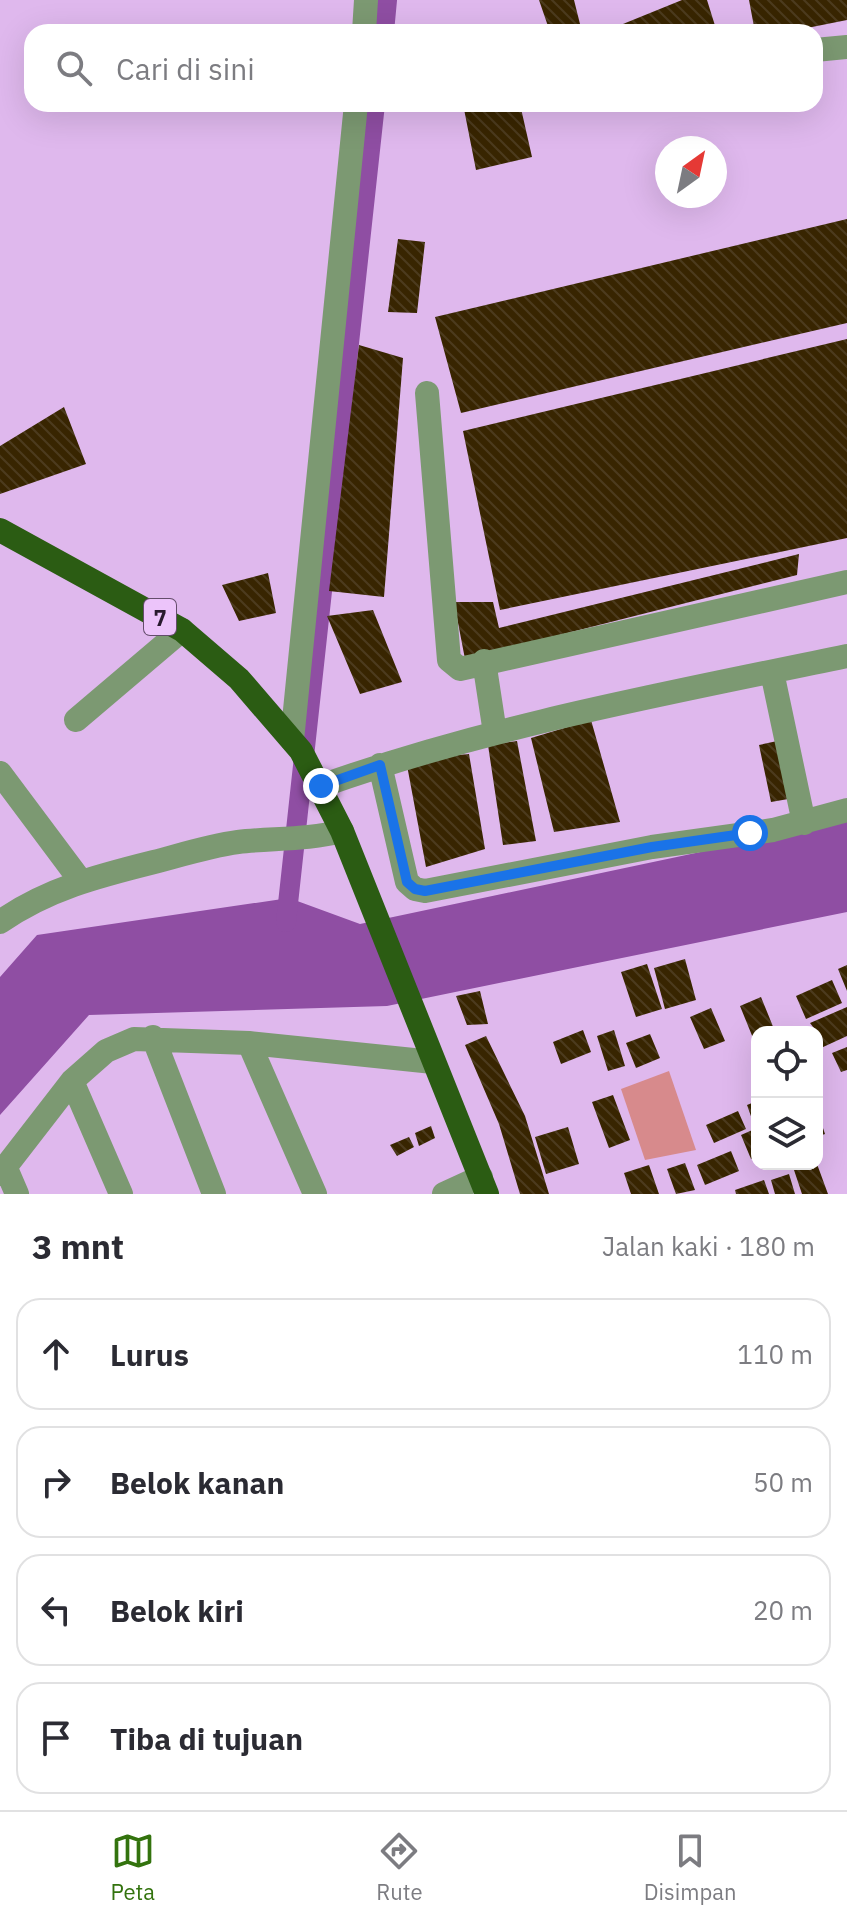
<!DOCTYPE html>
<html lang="id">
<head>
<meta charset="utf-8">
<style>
  body { margin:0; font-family:"IBM Plex Sans",sans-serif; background:#f2f2f3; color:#2b2b33 }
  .controls { position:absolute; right:24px; bottom:24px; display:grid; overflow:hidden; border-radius:16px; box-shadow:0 8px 32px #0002 }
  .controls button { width:72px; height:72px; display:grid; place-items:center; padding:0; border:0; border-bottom:2px solid #e1e1e2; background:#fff; color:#2b2b33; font:40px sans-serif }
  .compass { position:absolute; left:655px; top:136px; width:72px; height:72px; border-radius:50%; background:#fff; box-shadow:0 8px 32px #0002; rotate:33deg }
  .stop { position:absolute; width:24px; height:24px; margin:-18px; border:6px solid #1a73e8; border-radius:50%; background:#fff }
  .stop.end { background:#1a73e8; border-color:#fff; box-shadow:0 2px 8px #0008 }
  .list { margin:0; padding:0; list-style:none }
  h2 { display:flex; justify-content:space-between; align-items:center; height:104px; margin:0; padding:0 32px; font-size:34px }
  h2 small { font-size:26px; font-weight:400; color:#7c7c81 }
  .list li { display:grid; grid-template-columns:52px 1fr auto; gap:24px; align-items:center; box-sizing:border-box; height:112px; margin:0 16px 16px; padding:0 16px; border:2px solid #e1e1e2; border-radius:24px }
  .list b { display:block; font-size:30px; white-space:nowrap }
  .list em { font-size:26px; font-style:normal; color:#7c7c81 }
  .icon { flex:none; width:44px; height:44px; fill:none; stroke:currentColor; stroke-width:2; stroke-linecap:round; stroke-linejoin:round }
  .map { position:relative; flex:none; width:847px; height:1194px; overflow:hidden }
  .search { position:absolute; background:#fff; box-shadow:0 8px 32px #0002; left:24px; right:24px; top:24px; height:88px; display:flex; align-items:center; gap:20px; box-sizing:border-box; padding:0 28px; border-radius:24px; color:#7c7c81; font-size:30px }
  .sheet { height:616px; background:#fff }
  nav { display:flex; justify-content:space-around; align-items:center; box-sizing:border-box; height:112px; border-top:2px solid #e1e1e2; background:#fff; font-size:22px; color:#7c7c81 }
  nav a { display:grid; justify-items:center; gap:4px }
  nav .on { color:#33730e }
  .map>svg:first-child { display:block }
  .green { fill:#d78a8c }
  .water { fill:#8f4ea3 }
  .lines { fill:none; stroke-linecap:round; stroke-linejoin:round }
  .canal { stroke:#8f4ea3; stroke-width:20 }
  .building { fill:url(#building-back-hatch) }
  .minor { stroke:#7c9972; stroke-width:24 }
  .highway { stroke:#2b5c13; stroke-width:24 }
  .route { stroke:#1a73e8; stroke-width:10 }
  .labels { text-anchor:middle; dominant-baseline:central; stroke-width:8; stroke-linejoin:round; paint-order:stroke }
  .shield { fill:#ecc4fa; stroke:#644d6b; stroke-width:2 }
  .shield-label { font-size:22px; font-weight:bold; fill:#291a2e }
</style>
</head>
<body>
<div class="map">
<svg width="847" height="1194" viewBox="0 0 847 1194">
  <defs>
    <pattern id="building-back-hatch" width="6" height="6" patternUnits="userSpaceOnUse" patternTransform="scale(2)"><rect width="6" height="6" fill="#382501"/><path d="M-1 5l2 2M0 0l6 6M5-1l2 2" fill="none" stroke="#4c3b1e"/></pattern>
  </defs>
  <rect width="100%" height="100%" fill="#dfb8ed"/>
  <path class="green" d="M 669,1071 L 696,1150 L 645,1160 L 621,1089 Z"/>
  <path class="water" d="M 847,821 L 847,912 L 387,1006 L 89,1015 L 0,1115 L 0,977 L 37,935 L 289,898 L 360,924 Z"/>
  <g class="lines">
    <path class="canal" d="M 384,32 L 387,0
      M 286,922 L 375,104"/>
  </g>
  <path class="building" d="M 539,0 L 574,0 L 582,32 L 550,32 Z
    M 682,0 L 707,0 L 717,32 L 620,32 L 618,26 Z
    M 749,0 L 847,0 L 847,20 L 787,32 L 755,32 Z
    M 463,104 L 520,104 L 532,157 L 476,170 Z
    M 847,219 L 847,323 L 461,413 L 435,317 Z
    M 398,239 L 425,242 L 417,313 L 388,312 Z
    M 847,339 L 847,538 L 500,610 L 463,431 Z
    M 359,345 L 403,358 L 384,597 L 329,591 Z
    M 64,407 L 86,464 L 0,494 L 0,446 Z
    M 799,554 L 797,575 L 465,659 L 454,602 L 493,602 L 499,628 Z
    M 268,573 L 276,613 L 239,621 L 222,585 Z
    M 373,610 L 402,682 L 360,694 L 327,616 Z
    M 591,720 L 620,822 L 554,832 L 531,738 Z
    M 782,740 L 794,798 L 771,802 L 759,745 Z
    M 517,741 L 536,841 L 503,845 L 488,745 Z
    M 469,754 L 485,849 L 426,867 L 406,760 Z
    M 685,959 L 696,1000 L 665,1009 L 654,968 Z
    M 647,964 L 662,1009 L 636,1017 L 621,972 Z
    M 847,965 L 847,991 L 838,969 Z
    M 832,980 L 842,1003 L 806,1019 L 796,996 Z
    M 480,991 L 488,1024 L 467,1025 L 456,996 Z
    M 761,997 L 774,1029 L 757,1032 L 753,1038 L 740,1006 Z
    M 847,1007 L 847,1036 L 821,1048 L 817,1032 L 810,1023 Z
    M 711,1008 L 725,1041 L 704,1049 L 690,1017 Z
    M 583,1030 L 591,1052 L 561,1064 L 553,1042 Z
    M 614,1030 L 625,1066 L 608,1071 L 597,1036 Z
    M 650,1034 L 660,1058 L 636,1068 L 626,1043 Z
    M 486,1036 L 525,1116 L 549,1194 L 520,1194 L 499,1124 L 465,1045 Z
    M 847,1047 L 847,1070 L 841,1072 L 832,1053 Z
    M 613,1095 L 630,1140 L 609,1148 L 592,1102 Z
    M 757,1101 L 757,1121 L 753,1122 L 747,1105 Z
    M 817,1110 L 825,1134 L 817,1137 Z
    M 738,1111 L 746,1129 L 714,1143 L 706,1125 Z
    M 431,1126 L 435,1138 L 419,1146 L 415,1133 Z
    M 568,1127 L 579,1164 L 546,1174 L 535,1137 Z
    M 757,1128 L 757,1156 L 751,1159 L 741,1135 Z
    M 409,1137 L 414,1147 L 397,1156 L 390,1145 Z
    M 731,1151 L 739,1171 L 705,1185 L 697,1165 Z
    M 685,1163 L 695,1190 L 676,1194 L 667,1169 Z
    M 810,1164 L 817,1164 L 828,1194 L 802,1194 L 794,1170 Z
    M 649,1165 L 659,1194 L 631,1194 L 624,1173 Z
    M 789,1174 L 795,1194 L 775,1194 L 771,1180 Z
    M 764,1180 L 769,1194 L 736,1194 L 735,1190 Z"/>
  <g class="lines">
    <path class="minor" d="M 364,32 L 366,0
      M 815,50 L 847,47
      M 427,393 L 449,660 L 460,669 L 847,582
      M 484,661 L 495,733
      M 772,672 L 804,823
      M 76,720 L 182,630
      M 292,740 L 356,104
      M 380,765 L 407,882 L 415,889 L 425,891 L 652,847 L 773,830 L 847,810
      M 0,773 L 80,880
      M 321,786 C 492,725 670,693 847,656
      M 0,922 C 47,889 98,876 154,862 C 181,855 209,846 238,842 C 272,838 308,840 342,831
      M 153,1037 L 214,1194
      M 249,1043 L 315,1194
      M 72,1081 L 121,1194
      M 5,1166 L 17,1194
      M 0,1174 L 72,1081 L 106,1051 L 134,1039 L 249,1043 L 433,1062
      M 444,1194 L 481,1177"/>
    <path class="highway" d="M 0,530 L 182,630 L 239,679 L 301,751 L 342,831 L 487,1194"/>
  </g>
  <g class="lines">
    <path class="route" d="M 321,786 L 380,765 L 407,882 L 415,889 L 425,891 L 652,847 L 750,833"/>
  </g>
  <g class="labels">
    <rect class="shield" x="144" y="599" width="32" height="36" rx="6"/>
    <g class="shield-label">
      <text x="160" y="617">7</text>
    </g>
  </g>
</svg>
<div class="controls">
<button><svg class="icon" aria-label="locate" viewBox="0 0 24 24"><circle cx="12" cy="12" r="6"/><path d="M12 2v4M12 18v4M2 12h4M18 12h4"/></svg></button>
<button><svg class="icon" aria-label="layers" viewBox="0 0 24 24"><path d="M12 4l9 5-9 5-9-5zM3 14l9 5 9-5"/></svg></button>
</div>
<svg class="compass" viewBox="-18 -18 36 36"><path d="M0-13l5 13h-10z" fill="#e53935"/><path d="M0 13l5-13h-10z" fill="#7c7c81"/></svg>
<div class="stop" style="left:750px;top:833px"></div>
<div class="stop end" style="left:321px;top:786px"></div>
<div class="search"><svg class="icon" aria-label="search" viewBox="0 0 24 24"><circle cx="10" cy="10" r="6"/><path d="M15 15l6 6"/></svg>Cari di sini</div>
</div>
<section class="sheet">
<h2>3 mnt<small>Jalan kaki · 180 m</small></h2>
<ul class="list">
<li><svg class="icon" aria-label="ahead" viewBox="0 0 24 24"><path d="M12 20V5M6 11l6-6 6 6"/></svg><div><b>Lurus</b></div><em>110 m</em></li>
<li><svg class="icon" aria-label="right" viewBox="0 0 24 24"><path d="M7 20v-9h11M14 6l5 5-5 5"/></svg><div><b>Belok kanan</b></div><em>50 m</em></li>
<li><svg class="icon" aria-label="left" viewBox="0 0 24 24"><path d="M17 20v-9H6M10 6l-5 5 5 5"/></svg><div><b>Belok kiri</b></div><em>20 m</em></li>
<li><svg class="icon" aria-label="arrive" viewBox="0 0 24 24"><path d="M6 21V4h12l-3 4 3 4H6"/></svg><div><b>Tiba di tujuan</b></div></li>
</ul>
</section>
<nav>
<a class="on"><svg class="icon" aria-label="map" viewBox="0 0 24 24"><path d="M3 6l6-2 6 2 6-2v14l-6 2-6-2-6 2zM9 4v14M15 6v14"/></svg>Peta</a>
<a><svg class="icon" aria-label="directions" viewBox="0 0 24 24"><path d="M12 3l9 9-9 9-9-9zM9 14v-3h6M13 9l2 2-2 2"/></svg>Rute</a>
<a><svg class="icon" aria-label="saved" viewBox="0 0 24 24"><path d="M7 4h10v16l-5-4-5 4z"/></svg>Disimpan</a>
</nav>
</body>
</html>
